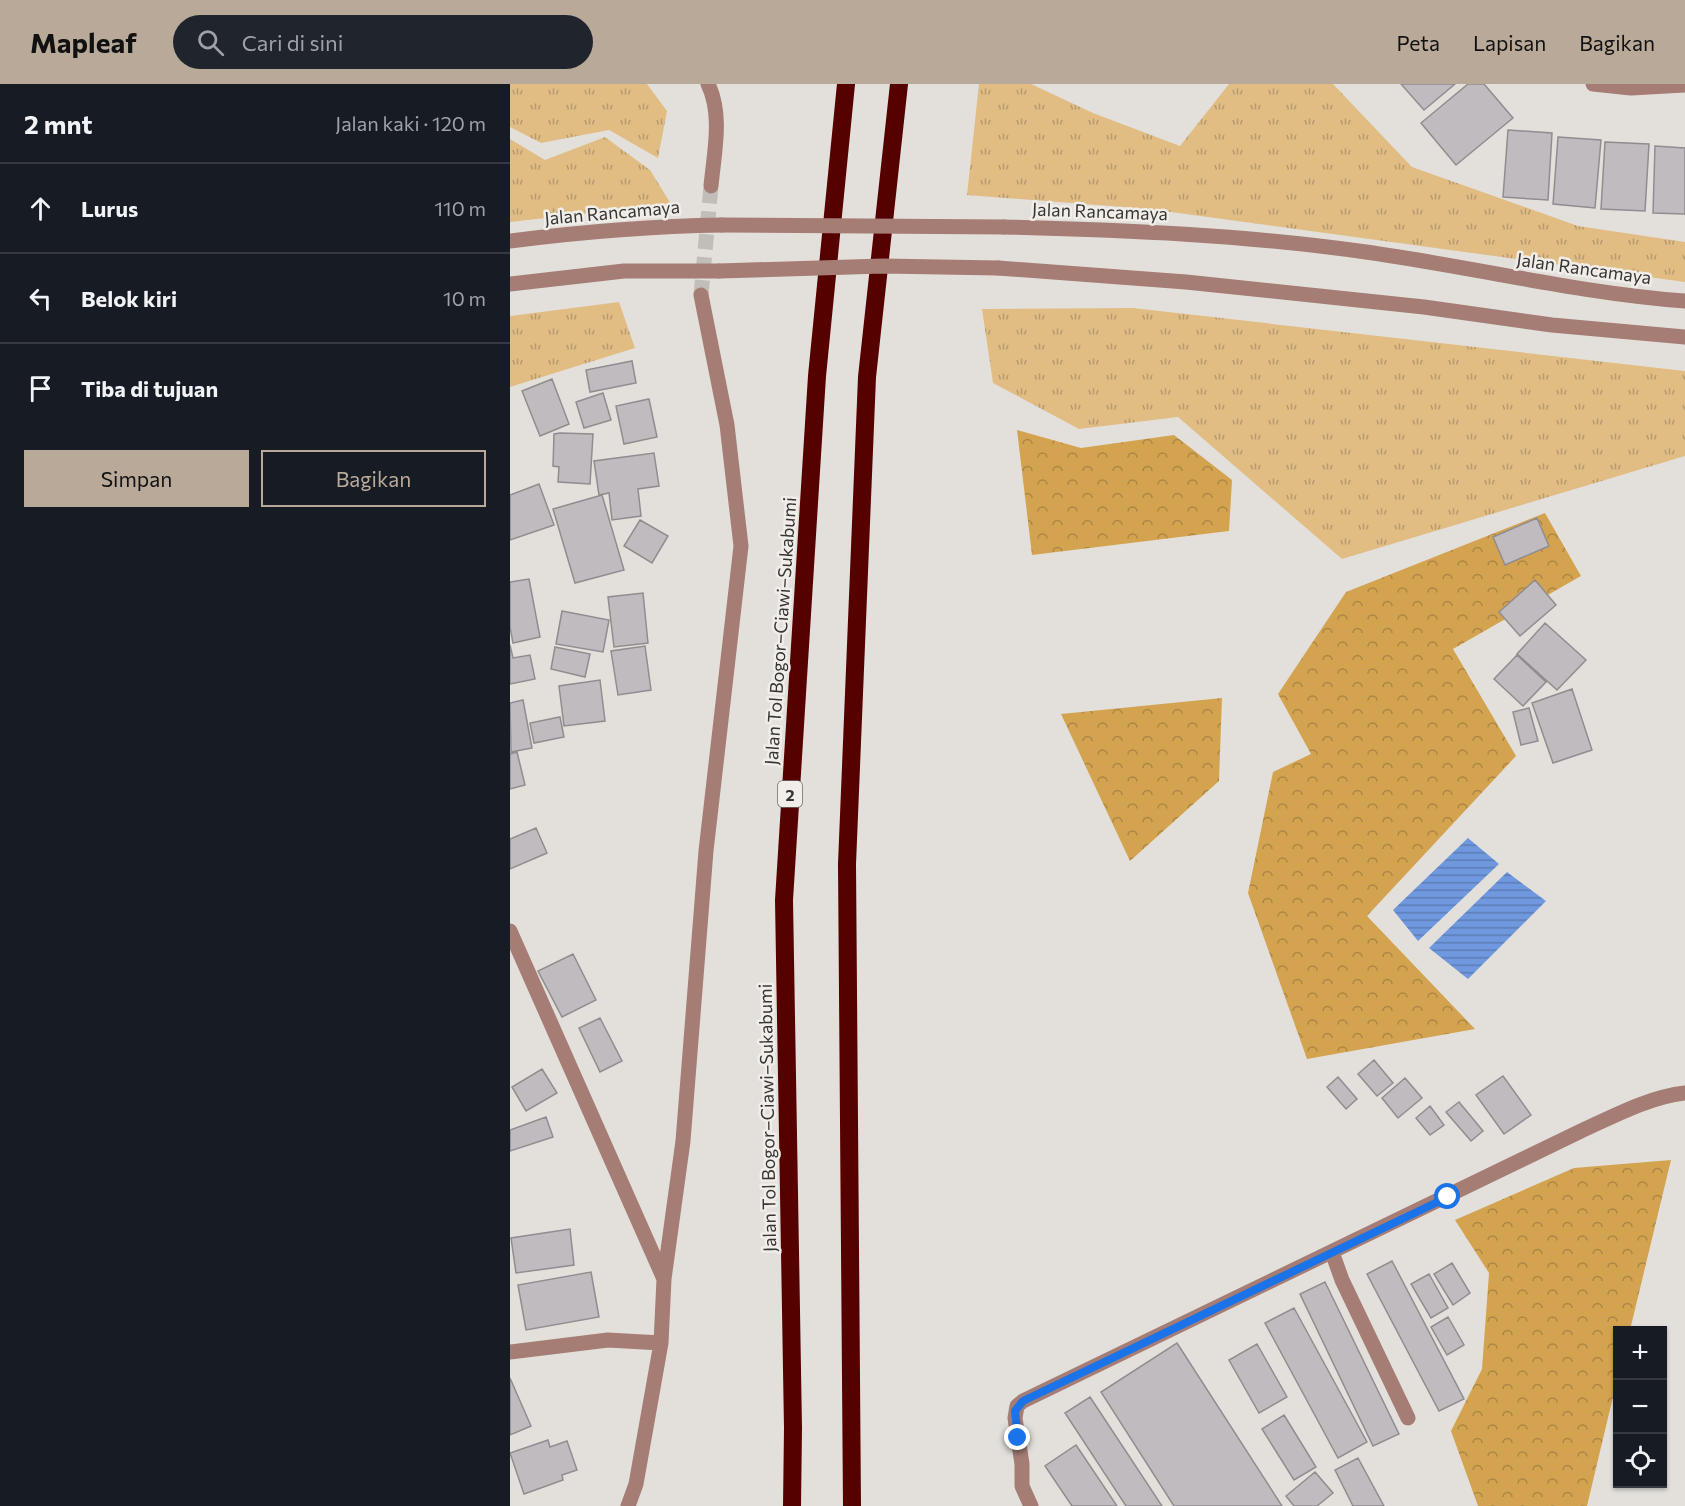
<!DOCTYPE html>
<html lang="id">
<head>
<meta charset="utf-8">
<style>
  body { margin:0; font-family:Commissioner,sans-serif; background:#20242c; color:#f1f3f6 }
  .controls { position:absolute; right:18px; bottom:18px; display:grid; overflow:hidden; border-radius:0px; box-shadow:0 2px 4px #0004 }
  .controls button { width:54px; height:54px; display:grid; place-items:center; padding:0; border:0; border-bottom:2px solid #363941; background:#171b24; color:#f1f3f6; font:30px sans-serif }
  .stop { position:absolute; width:18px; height:18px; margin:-14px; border:4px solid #1a73e8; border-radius:50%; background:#fff }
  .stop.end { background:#1a73e8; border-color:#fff; box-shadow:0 2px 6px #0008 }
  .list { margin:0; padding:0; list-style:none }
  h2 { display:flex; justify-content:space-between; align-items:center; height:78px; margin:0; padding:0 24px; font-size:26px }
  h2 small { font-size:20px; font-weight:400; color:#9ea1a6 }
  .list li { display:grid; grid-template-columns:39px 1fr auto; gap:18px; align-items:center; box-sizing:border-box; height:90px; padding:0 24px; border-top:2px solid #363941 }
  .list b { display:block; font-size:22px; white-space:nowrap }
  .list em { font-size:20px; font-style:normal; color:#9ea1a6 }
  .actions { display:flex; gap:12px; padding:18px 24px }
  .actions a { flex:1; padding:14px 0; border:2px solid #b8a999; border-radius:0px; text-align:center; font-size:21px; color:#b8a999 }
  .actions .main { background:#b8a999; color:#111 }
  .icon { flex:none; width:33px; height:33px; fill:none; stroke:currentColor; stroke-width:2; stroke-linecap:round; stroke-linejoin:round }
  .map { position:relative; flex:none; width:1175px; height:1422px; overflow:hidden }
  header { display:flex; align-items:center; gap:36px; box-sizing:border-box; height:84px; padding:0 30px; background:#b8a999; color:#111 }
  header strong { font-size:28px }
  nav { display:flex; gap:33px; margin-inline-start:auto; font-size:21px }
  .search { width:420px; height:54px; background:#20242c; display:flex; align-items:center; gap:15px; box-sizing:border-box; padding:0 21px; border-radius:33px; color:#9ea1a6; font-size:22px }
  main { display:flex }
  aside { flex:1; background:#171b24 }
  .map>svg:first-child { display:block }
  .grass { fill:url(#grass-tufts) }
  .forest { fill:url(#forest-crowns) }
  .water { fill:url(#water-rules) }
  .building { fill:#bfbbbf; stroke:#908c90; stroke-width:1.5 }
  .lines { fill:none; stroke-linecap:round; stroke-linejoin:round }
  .minor-tunnel { stroke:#c1beba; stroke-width:15; stroke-dasharray:15 8; stroke-linecap:butt }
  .minor { stroke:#a57d75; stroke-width:15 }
  .highway { stroke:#550100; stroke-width:18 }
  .minor-bridge { stroke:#a57d75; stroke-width:15 }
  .route { stroke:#1a73e8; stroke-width:8 }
  .labels { text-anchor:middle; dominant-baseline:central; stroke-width:5; stroke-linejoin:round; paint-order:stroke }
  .shield { fill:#f1eee9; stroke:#6f6c6a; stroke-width:1.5 }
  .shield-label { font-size:16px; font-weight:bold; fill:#373533 }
  .street-label { font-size:18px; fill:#373533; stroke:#f1eee9 }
</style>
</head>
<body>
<header>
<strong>Mapleaf</strong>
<div class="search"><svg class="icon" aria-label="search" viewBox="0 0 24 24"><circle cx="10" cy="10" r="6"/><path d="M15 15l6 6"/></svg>Cari di sini</div>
<nav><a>Peta</a><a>Lapisan</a><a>Bagikan</a></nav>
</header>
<main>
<aside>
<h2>2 mnt<small>Jalan kaki · 120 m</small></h2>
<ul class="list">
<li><svg class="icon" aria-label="ahead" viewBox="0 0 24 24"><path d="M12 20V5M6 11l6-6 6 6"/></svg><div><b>Lurus</b></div><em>110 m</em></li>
<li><svg class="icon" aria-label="left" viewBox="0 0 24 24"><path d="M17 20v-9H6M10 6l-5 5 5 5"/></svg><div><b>Belok kiri</b></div><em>10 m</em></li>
<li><svg class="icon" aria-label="arrive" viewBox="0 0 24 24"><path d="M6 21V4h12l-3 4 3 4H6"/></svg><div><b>Tiba di tujuan</b></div></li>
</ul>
<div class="actions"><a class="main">Simpan</a><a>Bagikan</a></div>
</aside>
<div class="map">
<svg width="1175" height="1422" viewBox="0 0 1175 1422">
  <defs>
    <pattern id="grass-tufts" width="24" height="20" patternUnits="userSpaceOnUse" patternTransform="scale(1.5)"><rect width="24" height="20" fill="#e1bd84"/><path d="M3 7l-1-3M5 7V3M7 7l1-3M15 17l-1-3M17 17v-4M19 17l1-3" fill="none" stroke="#b79a6d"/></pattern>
    <pattern id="forest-crowns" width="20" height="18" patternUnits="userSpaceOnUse" patternTransform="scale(1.5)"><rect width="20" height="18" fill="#d3a350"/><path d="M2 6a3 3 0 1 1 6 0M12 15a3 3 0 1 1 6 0" fill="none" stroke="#ac8643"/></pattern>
    <pattern id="water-rules" width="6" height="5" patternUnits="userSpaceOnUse" patternTransform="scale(1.5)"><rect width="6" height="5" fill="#6f98df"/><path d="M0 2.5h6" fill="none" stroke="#5c7db5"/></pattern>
  </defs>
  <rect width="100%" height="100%" fill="#e3e0dc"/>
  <path class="grass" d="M 0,0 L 137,0 L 157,27 L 148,74 L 99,46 L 31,59 L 0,43 Z
    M 469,0 L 521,0 L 583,29 L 670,62 L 719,0 L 823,0 L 902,83 L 1068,142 L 1175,158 L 1175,198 L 639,125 L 457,111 Z
    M 95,53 L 140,86 L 161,120 L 0,138 L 0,55 L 35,76 Z
    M 109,218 L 125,264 L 0,303 L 0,232 Z
    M 623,224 L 1175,287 L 1175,372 L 832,475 L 668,333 L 569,345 L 483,299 L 472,225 Z"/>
  <path class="forest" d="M 507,346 L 571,364 L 664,351 L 722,396 L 719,447 L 522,471 Z
    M 1035,429 L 1071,492 L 943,565 L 1006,672 L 857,832 L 965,945 L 797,975 L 738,809 L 763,688 L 801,670 L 768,610 L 836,508 Z
    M 712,614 L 709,697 L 620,777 L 551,630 Z
    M 1161,1076 L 1120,1246 L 1108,1246 L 1107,1296 L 1077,1422 L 968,1422 L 941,1347 L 972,1285 L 979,1189 L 945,1136 L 1064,1084 Z"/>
  <path class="water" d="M 958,754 L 989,780 L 908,857 L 883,826 Z
    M 997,788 L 1036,817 L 958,895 L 919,864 Z"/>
  <path class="building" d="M 891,0 L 945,0 L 914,26 Z
    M 958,0 L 974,0 L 1003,34 L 946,81 L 911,39 Z
    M 998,46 L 1042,49 L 1038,116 L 993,113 Z
    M 1048,53 L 1091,56 L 1085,124 L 1043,120 Z
    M 1095,58 L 1139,60 L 1135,127 L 1091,125 Z
    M 1145,62 L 1175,64 L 1175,130 L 1143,129 Z
    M 122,277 L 126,299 L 80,308 L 76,286 Z
    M 42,295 L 59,340 L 30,352 L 12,307 Z
    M 93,309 L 101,336 L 74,344 L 66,318 Z
    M 139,315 L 147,353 L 114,360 L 106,322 Z
    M 50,349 L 83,350 L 80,400 L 48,398 L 49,383 L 43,382 L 44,350 Z
    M 144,369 L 149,402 L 128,405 L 131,432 L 102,436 L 99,409 L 89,411 L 84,377 Z
    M 29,400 L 44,441 L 0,456 L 0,411 Z
    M 92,411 L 114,486 L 65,499 L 43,425 Z
    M 1027,434 L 1039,462 L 995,481 L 983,453 Z
    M 130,436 L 158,452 L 142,479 L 114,462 Z
    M 19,495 L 30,553 L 3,559 L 0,543 L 0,498 Z
    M 1025,496 L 1046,521 L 1010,552 L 989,528 Z
    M 133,509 L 138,559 L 104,563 L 98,513 Z
    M 52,527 L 99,536 L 93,568 L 46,560 Z
    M 1035,539 L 1076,576 L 1047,606 L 1007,570 Z
    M 0,561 L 3,574 L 20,571 L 25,595 L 0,600 Z
    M 135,562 L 141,606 L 108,611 L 101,567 Z
    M 45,563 L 80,570 L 75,593 L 41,585 Z
    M 1007,571 L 1036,598 L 1013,622 L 984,595 Z
    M 90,596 L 95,637 L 54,642 L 49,602 Z
    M 1062,605 L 1082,666 L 1043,679 L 1022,619 Z
    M 13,616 L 22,664 L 1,668 L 0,619 Z
    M 1019,624 L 1028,657 L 1011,661 L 1003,628 Z
    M 50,633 L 54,653 L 24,659 L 20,639 Z
    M 7,668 L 15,701 L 0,705 L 0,670 Z
    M 26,744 L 37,769 L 0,785 L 0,755 Z
    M 63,870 L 86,916 L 52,933 L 28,887 Z
    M 90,934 L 112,977 L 90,988 L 69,944 Z
    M 864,976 L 883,999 L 867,1012 L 848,990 Z
    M 32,985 L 47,1009 L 16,1027 L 2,1003 Z
    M 993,992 L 1021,1031 L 994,1050 L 966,1011 Z
    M 828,993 L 847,1015 L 836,1025 L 817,1003 Z
    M 895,994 L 912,1014 L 888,1034 L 872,1014 Z
    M 949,1018 L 973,1047 L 961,1057 L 936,1028 Z
    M 920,1022 L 934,1041 L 920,1051 L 906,1034 Z
    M 36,1033 L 43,1053 L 0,1067 L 0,1046 Z
    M 60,1145 L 64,1181 L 6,1189 L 1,1154 Z
    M 882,1177 L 954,1315 L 929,1327 L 857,1190 Z
    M 942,1179 L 960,1209 L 943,1221 L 924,1190 Z
    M 81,1188 L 89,1233 L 16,1246 L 8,1201 Z
    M 919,1190 L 938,1224 L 921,1234 L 901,1200 Z
    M 815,1198 L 889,1350 L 863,1362 L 790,1210 Z
    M 784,1224 L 857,1358 L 828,1374 L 755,1239 Z
    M 938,1233 L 954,1261 L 937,1271 L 921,1243 Z
    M 667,1259 L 772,1422 L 664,1422 L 591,1308 Z
    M 747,1260 L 777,1313 L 749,1329 L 719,1276 Z
    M 0,1294 L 21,1342 L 0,1351 Z
    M 580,1313 L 652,1422 L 616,1422 L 555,1329 Z
    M 774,1331 L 806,1383 L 784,1396 L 752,1345 Z
    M 38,1356 L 40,1363 L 57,1357 L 67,1386 L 52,1391 L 53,1396 L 14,1410 L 0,1369 Z
    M 566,1361 L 607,1422 L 562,1422 L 535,1382 Z
    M 848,1374 L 874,1422 L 843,1422 L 825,1386 Z
    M 805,1388 L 823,1409 L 807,1422 L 784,1422 L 776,1412 Z"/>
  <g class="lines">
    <path class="minor-tunnel" d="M 191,211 L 201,102"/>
    <path class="minor" d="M 198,0 C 213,31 204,69 201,102
      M 1083,0 L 1121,4 L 1175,1
      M 494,143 C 615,146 736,151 856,168 C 963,183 1068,209 1175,217
      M 0,157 C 71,148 141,142 212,141
      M 488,184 L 676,198 L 914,223 L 1042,241 L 1175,253
      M 0,200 L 114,187 L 209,187
      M 0,847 L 154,1195
      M 822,1168 L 832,1196 L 898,1334
      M 0,1268 L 98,1256 L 151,1259
      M 118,1422 L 126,1400 L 151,1259 L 154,1195 L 173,1057 L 196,767 L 231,462 L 217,341 L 191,211
      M 521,1422 L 512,1402 L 512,1380 L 505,1334 L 507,1322 L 513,1317 L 1071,1047 C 1104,1032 1139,1013 1175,1009"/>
    <path class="highway" d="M 282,1422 L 283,1344 L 274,816 L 307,292 L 336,0
      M 342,1422 L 337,780 L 357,293 L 389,0"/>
    <path class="minor-bridge" d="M 212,141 L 494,143
      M 209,187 L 373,182 L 488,184"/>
  </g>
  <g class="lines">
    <path class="route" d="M 508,1354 L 505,1327 L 513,1317 L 938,1113"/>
  </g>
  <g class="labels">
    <rect class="shield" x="268" y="697" width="24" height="26" rx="4.5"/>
    <g class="shield-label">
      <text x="280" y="710">2</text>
    </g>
    <g class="street-label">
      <text transform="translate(590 127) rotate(2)">Jalan Rancamaya</text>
      <text transform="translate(102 128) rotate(-5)">Jalan Rancamaya</text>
      <text transform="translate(1074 184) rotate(8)">Jalan Rancamaya</text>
      <text transform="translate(270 547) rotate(-86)">Jalan Tol Bogor–Ciawi–Sukabumi</text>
      <text transform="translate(257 1034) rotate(-91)">Jalan Tol Bogor–Ciawi–Sukabumi</text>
    </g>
  </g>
</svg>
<div class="controls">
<button>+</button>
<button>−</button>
<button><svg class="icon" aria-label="locate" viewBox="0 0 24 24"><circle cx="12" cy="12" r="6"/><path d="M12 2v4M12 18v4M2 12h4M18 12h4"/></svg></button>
</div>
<div class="stop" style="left:938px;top:1113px"></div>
<div class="stop end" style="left:508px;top:1354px"></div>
</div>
</main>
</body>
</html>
